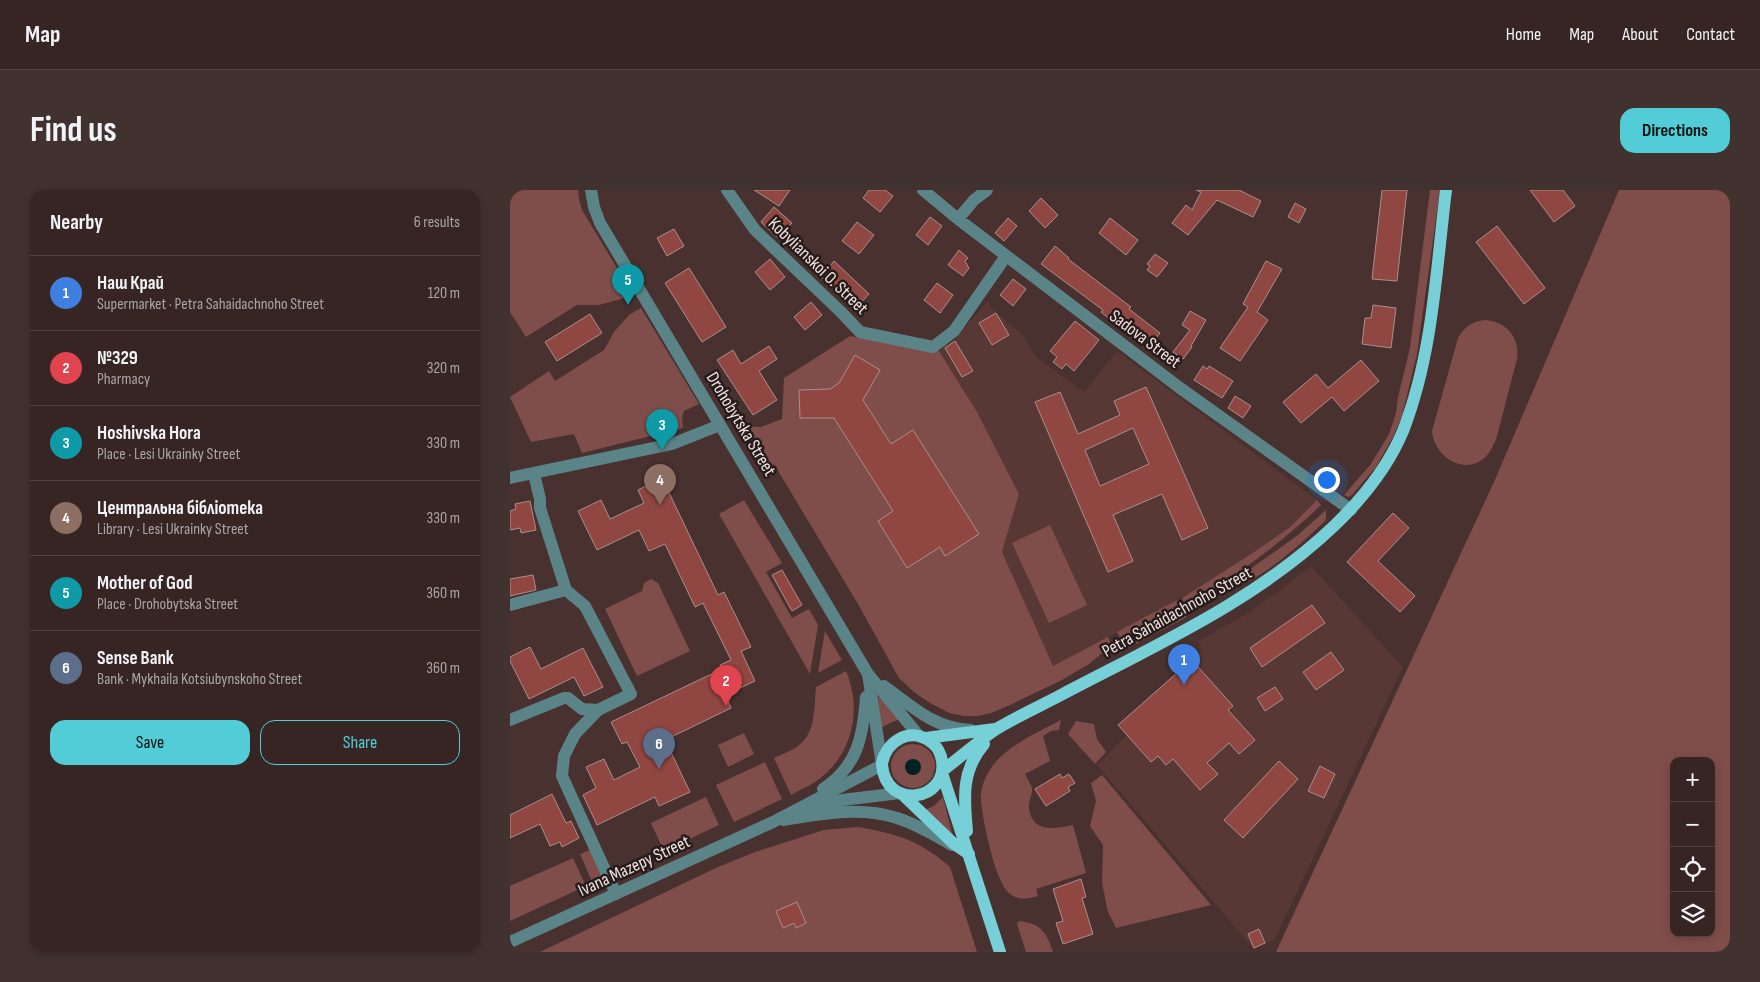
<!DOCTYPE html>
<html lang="en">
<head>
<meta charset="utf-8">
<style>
  body { margin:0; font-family:"Sofia Sans Condensed",sans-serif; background:#41312f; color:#f1f3f6 }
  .controls { position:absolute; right:15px; bottom:15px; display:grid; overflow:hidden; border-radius:10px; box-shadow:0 2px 8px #0003 }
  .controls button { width:45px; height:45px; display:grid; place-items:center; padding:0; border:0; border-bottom:1px solid #504240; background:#362522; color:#f1f3f6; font:25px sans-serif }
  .you { position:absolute; left:816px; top:289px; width:18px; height:18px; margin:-12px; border:4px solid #fff; border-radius:50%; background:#1a73e8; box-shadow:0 0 0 8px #1a73e833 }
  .badge { display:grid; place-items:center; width:32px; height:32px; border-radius:50%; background:#52ccd6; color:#fff; font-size:16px; font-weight:700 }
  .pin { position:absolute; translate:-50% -41px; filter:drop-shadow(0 1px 2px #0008) }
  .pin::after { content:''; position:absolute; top:26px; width:18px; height:15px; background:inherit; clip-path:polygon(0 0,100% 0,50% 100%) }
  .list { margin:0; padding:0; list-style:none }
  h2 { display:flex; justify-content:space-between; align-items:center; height:65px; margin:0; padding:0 20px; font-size:21px }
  h2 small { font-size:16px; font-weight:400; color:#aaa5a5 }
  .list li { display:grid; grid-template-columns:32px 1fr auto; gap:15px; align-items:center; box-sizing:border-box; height:75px; padding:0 20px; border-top:1px solid #504240 }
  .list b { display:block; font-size:19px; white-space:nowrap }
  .list p { margin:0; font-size:16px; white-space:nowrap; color:#aaa5a5 }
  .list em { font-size:16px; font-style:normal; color:#aaa5a5 }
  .actions { display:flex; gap:10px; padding:15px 20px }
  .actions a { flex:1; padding:11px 0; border:1px solid #52ccd6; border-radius:15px; text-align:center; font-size:18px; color:#52ccd6 }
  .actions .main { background:#52ccd6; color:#111 }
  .icon { flex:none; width:28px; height:28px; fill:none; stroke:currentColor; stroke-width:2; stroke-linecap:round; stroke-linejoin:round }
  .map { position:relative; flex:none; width:1220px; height:762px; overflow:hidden; border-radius:15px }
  header { display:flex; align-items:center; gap:30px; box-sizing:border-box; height:70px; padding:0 25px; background:#362522; border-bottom:1px solid #504240 }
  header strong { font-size:24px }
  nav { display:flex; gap:28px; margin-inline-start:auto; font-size:18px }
  .intro { display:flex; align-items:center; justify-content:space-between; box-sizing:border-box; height:120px; padding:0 30px }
  h1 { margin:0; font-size:35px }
  .button { padding:12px 22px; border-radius:15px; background:#52ccd6; color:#111; font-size:18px; font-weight:700 }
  main { display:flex; gap:30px; padding:0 30px }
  aside { flex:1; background:#362522; border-radius:15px; box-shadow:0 2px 8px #0003 }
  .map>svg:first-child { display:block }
  .built { fill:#573835 }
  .green { fill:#804e4a; fill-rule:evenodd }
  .water { fill:#002225 }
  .building { fill:#904641; stroke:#ab8f8c; fill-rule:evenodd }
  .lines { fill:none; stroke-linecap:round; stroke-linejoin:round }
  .minor { stroke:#5b8488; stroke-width:12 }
  .major { stroke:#77d0d8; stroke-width:12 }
  .labels { text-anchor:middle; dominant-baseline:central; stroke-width:5; stroke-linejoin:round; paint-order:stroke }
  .street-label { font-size:18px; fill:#f2e2e0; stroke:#261c1b }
</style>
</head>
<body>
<header>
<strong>Map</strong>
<nav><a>Home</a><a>Map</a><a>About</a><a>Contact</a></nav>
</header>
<div class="intro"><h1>Find us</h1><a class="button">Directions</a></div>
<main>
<aside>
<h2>Nearby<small>6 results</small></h2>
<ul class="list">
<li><span class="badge" style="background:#3f7fe0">1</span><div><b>Наш Край</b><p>Supermarket · Petra Sahaidachnoho Street</p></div><em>120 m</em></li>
<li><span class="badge" style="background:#e0444e">2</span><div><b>№329</b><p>Pharmacy</p></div><em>320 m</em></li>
<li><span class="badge" style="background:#0f9aa8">3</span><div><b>Hoshivska Hora</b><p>Place · Lesi Ukrainky Street</p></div><em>330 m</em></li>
<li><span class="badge" style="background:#8d6e63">4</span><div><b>Центральна бібліотека</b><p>Library · Lesi Ukrainky Street</p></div><em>330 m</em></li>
<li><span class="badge" style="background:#0f9aa8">5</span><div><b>Mother of God</b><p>Place · Drohobytska Street</p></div><em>360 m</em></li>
<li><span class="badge" style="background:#5c6f8a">6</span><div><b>Sense Bank</b><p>Bank · Mykhaila Kotsiubynskoho Street</p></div><em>360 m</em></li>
</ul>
<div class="actions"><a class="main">Save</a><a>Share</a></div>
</aside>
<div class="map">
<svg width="1220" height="762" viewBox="0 0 1220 762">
  <rect width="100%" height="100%" fill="#48312e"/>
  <path class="built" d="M 478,111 L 480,116 L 486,123 L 514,146 L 526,167 L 574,202 L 607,161 L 807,310 L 780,337 L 744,362 L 678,404 L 543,477 L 492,362 L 509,304 L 467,222 L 429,161 L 434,156 L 444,150 Z
    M 801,376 L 893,477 L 765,749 L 744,759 L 587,575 L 617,545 L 668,483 L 665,477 L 680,468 L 681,469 L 692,460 L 688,451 L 738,423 L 773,398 Z"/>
  <path class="green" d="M 0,0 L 68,0 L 69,9 L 72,20 L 122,103 L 111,109 L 89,115 L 67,115 L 16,147 L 0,122 Z
    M 920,0 L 930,0 L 907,164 L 892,226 L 883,247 L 866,277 L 842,305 L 838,307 L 834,305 L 861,274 L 879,244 L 886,223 L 888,207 L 900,158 Z
    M 1109,0 L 1220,0 L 1220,762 L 766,762 L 984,292 ZM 1164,571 L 1201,571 L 1201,743 L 1164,743 Z
    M 131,118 L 189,214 L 174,221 L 172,228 L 173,238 L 72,263 L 64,244 L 21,252 L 0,207 L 39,181 L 45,191 L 94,160 L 104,142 L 119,125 Z
    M 976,130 C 997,132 1010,148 1007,169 L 986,250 C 983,254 982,260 978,264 C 959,288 924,269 922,241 L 948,148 C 955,136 963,131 976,130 Z
    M 340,146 L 429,161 L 467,222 L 509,304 L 492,362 L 543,476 L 598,447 L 602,455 L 579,474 L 552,490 L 500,515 L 481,523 L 468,526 L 454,526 L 439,523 L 420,513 L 404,502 L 389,488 L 348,414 L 264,274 L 258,277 L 233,236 L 251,237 L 272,229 L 274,188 Z
    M 234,310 L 272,373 L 256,382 L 282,428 L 299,419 L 308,435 L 300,484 L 209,324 Z
    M 807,310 L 811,315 C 770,354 724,388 675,416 L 672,408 L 744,362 L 780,337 Z
    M 816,320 L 816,328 L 815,331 C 793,352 747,395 717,399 L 715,397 L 788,345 Z
    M 540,335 L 577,415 L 539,433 L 502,353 Z
    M 141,389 L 148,393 L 180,461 L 127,486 L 95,419 L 132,401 L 134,393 Z
    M 667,410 L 671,418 L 611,450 L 607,442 Z
    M 686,415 L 687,417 L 675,428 L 618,458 L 614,457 L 613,454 Z
    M 315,441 L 332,470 L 308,483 Z
    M 336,481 C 353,521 342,567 305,592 C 298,597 289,600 281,605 L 264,568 C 272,564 282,561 289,555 C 306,543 304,516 306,497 Z
    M 368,506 L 390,529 L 380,533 L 371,538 Z
    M 551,530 L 549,540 L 541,541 L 533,546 L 540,571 L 515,584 C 517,588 521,594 522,598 C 523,604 518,611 519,618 C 522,643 545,639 563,635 L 576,683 L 526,699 L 528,706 C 517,709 508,711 499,703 C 485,692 472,628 471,609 C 470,603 473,593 476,587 C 488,559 525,544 551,530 Z
    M 566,531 L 584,534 L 587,549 L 596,562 L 585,574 L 558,544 Z
    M 234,543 L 244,564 L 218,577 L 208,555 Z
    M381 576a22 22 0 1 1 44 0a22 22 0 1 1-44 0Z
    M 255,572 L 272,609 L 224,632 L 206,595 Z
    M 592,585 L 701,715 L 606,738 L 598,722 L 592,693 L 593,655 L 580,636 L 586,611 L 581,593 Z
    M 196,607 L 209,635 L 154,661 L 141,633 Z
    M 433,607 L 443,647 L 414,620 L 424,616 Z
    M 348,637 C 385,643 411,651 440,677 L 467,762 L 30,762 L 208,677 L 245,662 L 314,640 Z
    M 82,659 L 95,689 L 83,694 L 70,664 Z
    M 63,668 L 76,696 L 0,731 L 0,696 Z
    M 509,731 C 531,733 537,743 543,762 L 516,762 L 507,734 Z"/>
  <path class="water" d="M395 577a8 8 0 1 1 16 0a8 8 0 1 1-16 0Z"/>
  <path class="building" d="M 244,0 L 280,0 L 269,16 Z
    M 359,0 L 375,0 L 383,6 L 370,22 L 353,8 Z
    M 686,0 L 729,0 L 751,11 L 743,27 L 707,10 L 678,45 L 662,33 L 676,15 L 682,20 L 691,2 Z
    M 872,0 L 897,0 L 887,91 L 862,89 Z
    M 1020,0 L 1053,0 L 1065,16 L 1044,32 Z
    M 531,8 L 548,25 L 535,38 L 519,21 Z
    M 785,13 L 796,19 L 789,33 L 778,27 Z
    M 264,17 L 282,33 L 268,48 L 251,32 Z
    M 420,27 L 432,36 L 418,55 L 406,45 Z
    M 498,28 L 507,36 L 494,51 L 485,43 Z
    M 600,28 L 628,50 L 616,65 L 589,43 Z
    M 347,32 L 364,45 L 349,64 L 332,51 Z
    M 987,36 L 1035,98 L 1014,114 L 966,52 Z
    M 164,39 L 174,56 L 157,66 L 147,48 Z
    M 545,56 L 559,68 L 558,69 L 621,117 L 619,119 L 650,143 L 639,157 L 609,133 L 607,135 L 591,122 L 593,120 L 531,74 Z
    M 449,60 L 458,68 L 455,71 L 459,78 L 453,86 L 438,75 Z
    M 645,64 L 658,73 L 647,87 L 637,80 L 640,76 L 637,74 Z
    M 260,69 L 275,87 L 260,100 L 245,82 Z
    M 324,71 L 359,104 L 347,117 L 311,87 Z
    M 756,71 L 772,79 L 747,122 L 758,130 L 730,171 L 710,158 L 738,117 L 733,114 Z
    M 179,78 L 216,137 L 192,152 L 155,93 Z
    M 503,89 L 516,99 L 503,116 L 490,105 Z
    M 427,93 L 443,105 L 430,123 L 414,110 Z
    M 301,112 L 312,125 L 295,140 L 284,127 Z
    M 863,115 L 886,118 L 881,158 L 852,154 L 855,128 L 861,128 Z
    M 680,121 L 696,130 L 681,156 L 682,157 L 673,169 L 663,162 L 680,140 L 672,135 Z
    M 486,123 L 499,145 L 482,155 L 469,133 Z
    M 80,124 L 92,143 L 47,171 L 35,152 Z
    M 565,131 L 589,150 L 564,181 L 556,174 L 552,179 L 543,172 L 547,167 L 540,161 Z
    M 445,151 L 463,181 L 452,187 L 435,158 Z
    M 259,156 L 267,169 L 249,181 L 267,210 L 243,225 L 207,170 L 223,160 L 231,174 Z
    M 345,165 L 370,180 L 353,210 L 381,254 L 403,240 L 469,344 L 435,366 L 430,357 L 397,378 L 368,331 L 383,321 L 324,228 L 290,228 L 289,200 L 320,199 L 329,193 Z
    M 851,170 L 869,191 L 834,221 L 822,207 L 791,233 L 773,212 L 806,184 L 818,198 Z
    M 693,176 L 697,179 L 699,176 L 723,191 L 712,208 L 684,190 Z
    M 636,197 L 698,338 L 672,350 L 652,304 L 603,325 L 623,371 L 598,382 L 525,212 L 550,202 L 568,244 L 610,225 L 604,211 ZM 623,238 L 639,274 L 590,296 L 575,260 Z
    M 725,206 L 741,216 L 733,228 L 718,218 Z
    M 152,288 L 208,405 L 214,402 L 241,457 L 231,461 L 245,491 L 215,505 L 221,518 L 155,550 L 180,602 L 149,616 L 145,607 L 87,635 L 73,605 L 86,598 L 76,577 L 94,569 L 104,590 L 130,577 L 117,552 L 112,554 L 101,532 L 212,479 L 210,475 L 221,470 L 193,413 L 185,417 L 155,354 L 139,361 L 129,340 L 87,360 L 68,321 L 91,310 L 100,329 L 134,313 L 128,300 Z
    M 20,311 L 26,340 L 11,343 L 10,338 L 0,340 L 0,321 L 6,319 L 5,314 Z
    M 883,323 L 899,338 L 868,371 L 905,406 L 890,422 L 837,372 Z
    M 272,380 L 292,415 L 282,421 L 262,385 Z
    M 23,385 L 26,400 L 0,406 L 0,389 Z
    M 802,415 L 815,433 L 752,477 L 740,458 Z
    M 20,457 L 31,479 L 73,458 L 93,497 L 74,506 L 64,487 L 19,509 L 0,471 L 0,467 Z
    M 821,462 L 834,480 L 806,500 L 793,482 Z
    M 680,468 L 723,516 L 718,520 L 745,550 L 729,564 L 719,553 L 697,573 L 708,584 L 690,600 L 663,569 L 656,575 L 648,566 L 641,572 L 608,535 L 668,482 L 665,477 Z
    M 765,497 L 773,509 L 755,521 L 747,508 Z
    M 769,571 L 788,589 L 733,648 L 714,630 Z
    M 810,576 L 825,584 L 814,608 L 798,601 Z
    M 550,584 L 552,588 L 559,584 L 565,593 L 558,597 L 560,601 L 536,616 L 525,599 Z
    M 42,604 L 56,633 L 61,631 L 69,648 L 52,657 L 50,652 L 40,656 L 30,634 L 0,648 L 0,625 Z
    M 571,689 L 576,707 L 572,708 L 583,744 L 553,754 L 546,733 L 553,731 L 543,699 Z
    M 287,712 L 296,733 L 286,738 L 284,733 L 273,738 L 266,721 Z
    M 749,739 L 755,753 L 744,758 L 738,744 Z"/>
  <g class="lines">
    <path class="minor" d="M 81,0 L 84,17 L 90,33 L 358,484 L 409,546
      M 217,0 L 245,40 L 331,122 L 350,142 L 423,157 L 444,141 L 496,66
      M 413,0 L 448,29 L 670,198 L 841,320
      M 448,29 L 464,10 L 477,0
      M 24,284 L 30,309 L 30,318 L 56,400 L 75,416 L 121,504 L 88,520 L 65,544 L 54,566 L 52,586 L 106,704
      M 0,288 L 162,254 L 210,235
      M 0,415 L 56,400
      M 374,496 C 401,516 425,539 461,540
      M 0,530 L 54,508 L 58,508 L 72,519 L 88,520
      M 313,599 C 348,576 353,546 356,507
      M 306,619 L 332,610 L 390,603
      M 273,630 C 311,624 349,616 387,628 C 406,634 425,645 442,655
      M 0,752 L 263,632 L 372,575 L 358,484"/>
    <path class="major" d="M 416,548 L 485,539
      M 372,575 C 376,621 438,611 432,571 C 431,564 427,556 421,552 C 400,536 377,551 372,573
      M 432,581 C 451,567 469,550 488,538 C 508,526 530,516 551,505 C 646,455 747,410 825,335 C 853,308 878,277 893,241 C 923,164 926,81 936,0
      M 432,583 L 490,762
      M 393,605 L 443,653 L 459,664
      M 457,641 C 454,608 451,581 474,554"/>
  </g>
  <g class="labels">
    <g class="street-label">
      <text transform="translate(308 76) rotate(44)">Kobylianskoi O. Street</text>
      <text transform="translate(635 149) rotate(37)">Sadova Street</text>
      <text transform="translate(231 234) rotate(59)">Drohobytska Street</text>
      <text transform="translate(667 422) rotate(-29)">Petra Sahaidachnoho Street</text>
      <text transform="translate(124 676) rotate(-25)">Ivana Mazepy Street</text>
    </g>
  </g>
</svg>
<div class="controls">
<button>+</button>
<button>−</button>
<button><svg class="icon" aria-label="locate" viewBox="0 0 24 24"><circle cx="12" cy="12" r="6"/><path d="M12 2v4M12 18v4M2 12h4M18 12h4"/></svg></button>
<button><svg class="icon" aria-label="layers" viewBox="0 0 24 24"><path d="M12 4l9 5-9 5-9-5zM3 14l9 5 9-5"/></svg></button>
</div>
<div class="you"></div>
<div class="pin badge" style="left:674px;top:495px;background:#3f7fe0">1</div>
<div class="pin badge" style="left:216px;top:516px;background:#e0444e">2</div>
<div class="pin badge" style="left:152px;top:260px;background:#0f9aa8">3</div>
<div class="pin badge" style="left:150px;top:315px;background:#8d6e63">4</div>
<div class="pin badge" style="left:118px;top:115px;background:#0f9aa8">5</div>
<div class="pin badge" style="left:149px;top:579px;background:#5c6f8a">6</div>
</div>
</main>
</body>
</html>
